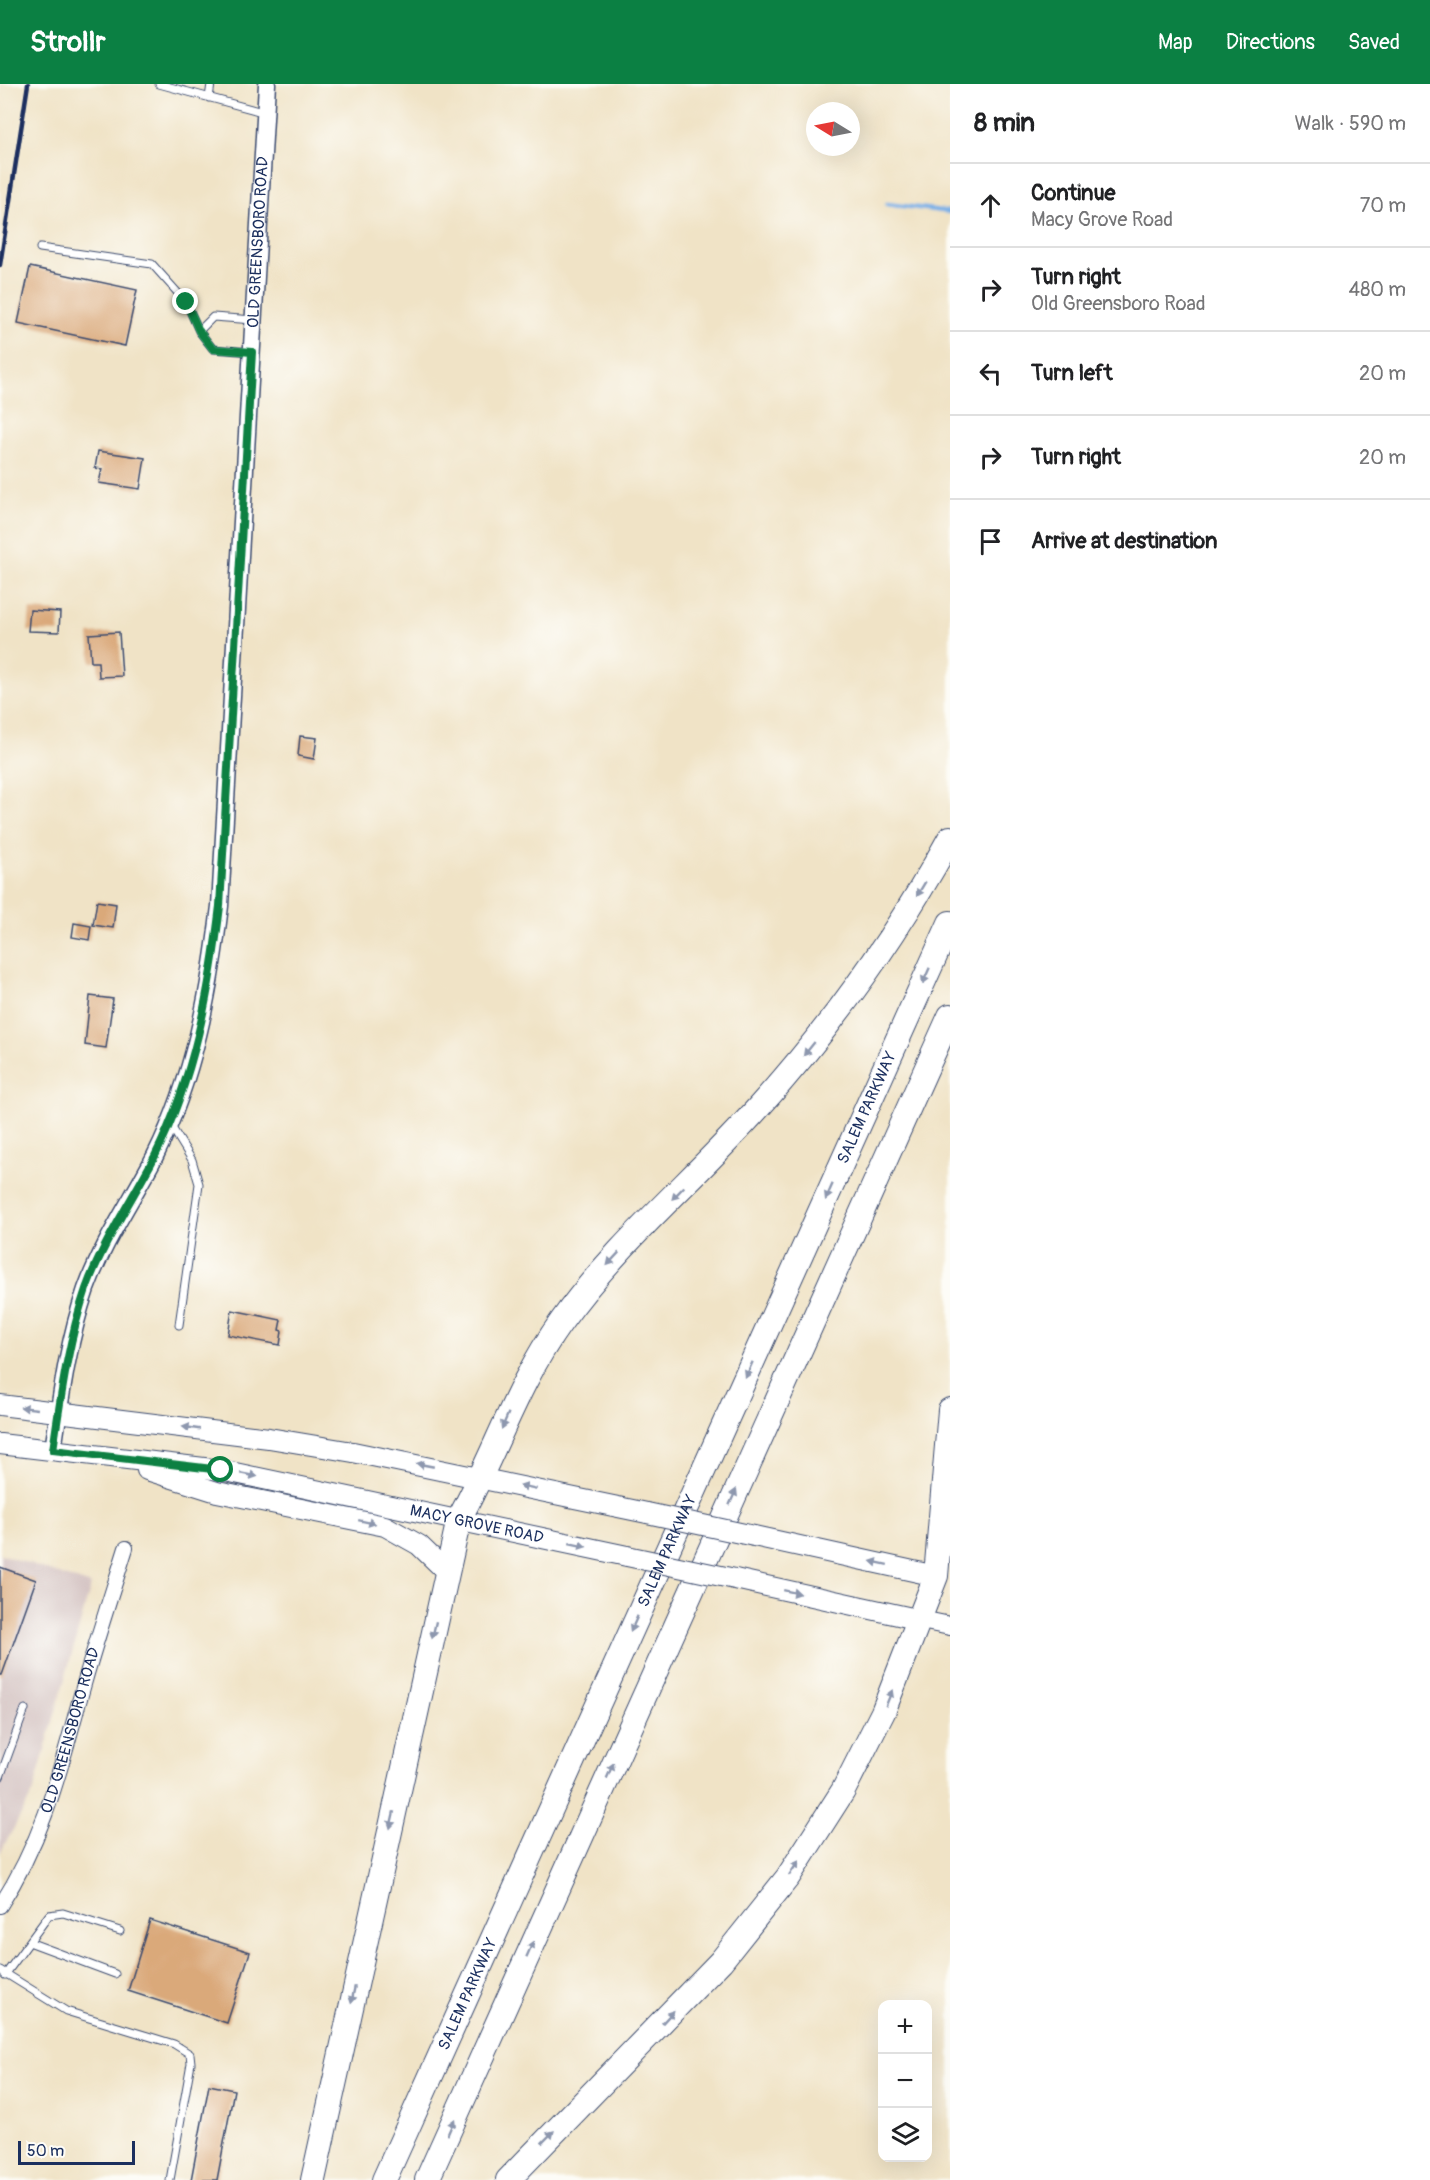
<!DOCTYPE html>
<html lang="en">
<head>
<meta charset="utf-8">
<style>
  body { margin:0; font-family:Pangolin,sans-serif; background:#f2f2f2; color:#202124 }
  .controls { position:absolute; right:18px; bottom:18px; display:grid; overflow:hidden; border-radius:12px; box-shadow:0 6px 24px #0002 }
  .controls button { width:54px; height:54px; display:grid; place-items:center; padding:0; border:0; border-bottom:2px solid #e0e0e0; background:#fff; color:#202124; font:30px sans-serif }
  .compass { position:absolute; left:806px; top:18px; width:54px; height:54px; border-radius:50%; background:#fff; box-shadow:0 6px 24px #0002; rotate:280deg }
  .scale { position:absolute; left:18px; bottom:15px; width:117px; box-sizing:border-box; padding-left:6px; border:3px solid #1b2f5e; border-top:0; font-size:16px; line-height:21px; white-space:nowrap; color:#1b2f5e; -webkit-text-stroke:4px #fdfcf7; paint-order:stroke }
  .stop { position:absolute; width:18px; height:18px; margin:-14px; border:4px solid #0b8043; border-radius:50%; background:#fff }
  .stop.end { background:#0b8043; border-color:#fff; box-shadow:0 2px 6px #0008 }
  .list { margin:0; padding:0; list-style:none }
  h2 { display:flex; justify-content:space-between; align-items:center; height:78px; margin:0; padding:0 24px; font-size:26px }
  h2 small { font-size:20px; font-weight:400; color:#757577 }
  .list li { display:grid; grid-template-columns:39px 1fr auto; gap:18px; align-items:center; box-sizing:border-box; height:84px; padding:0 24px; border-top:2px solid #e0e0e0 }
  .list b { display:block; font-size:22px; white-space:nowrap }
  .list p { margin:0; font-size:20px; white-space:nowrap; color:#757577 }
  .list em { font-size:20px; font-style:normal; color:#757577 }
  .icon { flex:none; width:33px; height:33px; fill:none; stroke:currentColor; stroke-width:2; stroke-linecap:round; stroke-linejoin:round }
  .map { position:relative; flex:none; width:950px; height:2096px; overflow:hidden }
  header { display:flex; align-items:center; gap:36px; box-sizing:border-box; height:84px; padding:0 30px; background:#0b8043; color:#fff }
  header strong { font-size:28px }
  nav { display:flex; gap:33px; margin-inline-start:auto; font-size:21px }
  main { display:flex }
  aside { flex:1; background:#fff }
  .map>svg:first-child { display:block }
  .industrial { fill:#d1bfbf }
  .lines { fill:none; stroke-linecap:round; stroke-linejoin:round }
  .stream { stroke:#79b0e8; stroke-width:4.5 }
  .building { fill:#daa97a }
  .service-casing { stroke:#3b4a6e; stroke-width:9 }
  .minor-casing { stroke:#3b4a6e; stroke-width:16 }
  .tertiary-casing { stroke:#3b4a6e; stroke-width:19 }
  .secondary-casing { stroke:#3b4a6e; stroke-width:20 }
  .primary-casing { stroke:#3b4a6e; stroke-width:22 }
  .motorway-casing { stroke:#3b4a6e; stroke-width:26 }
  .service { stroke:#fff; stroke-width:7 }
  .minor { stroke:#fff; stroke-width:14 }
  .tertiary { stroke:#fff; stroke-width:16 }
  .secondary { stroke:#fff; stroke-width:18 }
  .primary { stroke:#fff; stroke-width:20 }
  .motorway { stroke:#fff; stroke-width:24 }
  .rail { stroke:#1b2f5e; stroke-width:4.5 }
  .primary-bridge-casing { stroke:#3b4a6e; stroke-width:22; stroke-linecap:butt }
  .primary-bridge { stroke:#fff; stroke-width:20 }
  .oneway { fill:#8d97ae }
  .route { stroke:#0b8043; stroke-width:8 }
  .labels { text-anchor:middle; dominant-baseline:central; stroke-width:5; stroke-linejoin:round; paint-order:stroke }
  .street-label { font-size:16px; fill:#1b2f5e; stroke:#fdfcf7 }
</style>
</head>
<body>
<header>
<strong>Strollr</strong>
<nav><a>Map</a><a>Directions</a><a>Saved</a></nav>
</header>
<main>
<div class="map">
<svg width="950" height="2096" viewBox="0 0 950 2096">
  <rect width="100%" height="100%" fill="#fdfcf7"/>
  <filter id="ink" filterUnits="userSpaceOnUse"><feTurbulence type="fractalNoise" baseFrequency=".0167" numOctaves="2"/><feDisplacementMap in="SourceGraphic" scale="12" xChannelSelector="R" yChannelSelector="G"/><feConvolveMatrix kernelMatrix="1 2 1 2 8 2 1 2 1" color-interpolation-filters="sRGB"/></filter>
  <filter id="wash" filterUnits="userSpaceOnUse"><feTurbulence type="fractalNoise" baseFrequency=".008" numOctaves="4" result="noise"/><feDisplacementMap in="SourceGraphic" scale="24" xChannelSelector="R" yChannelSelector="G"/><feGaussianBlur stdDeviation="1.35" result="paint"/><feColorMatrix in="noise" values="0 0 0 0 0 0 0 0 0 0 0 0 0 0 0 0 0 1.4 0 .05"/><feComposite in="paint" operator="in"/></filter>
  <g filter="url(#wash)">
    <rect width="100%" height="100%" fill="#f0e3c6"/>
    <path class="industrial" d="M 0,1470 L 91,1501 L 33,1709 L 0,1769 Z"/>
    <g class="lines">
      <path class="stream" d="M 887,120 L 950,128"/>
    </g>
    <g id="blocks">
      <path class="building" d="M 30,183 L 137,206 L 125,262 L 18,239 Z
        M 98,367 L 145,374 L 140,405 L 99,399 L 102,385 L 95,384 Z
        M 30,526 L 60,528 L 59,548 L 28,547 Z
        M 119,548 L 122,592 L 99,593 L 98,578 L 91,578 L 89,550 Z
        M 300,652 L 317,654 L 314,675 L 298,672 Z
        M 97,817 L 116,820 L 113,844 L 93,841 Z
        M 74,839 L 91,842 L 89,856 L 72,853 Z
        M 90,912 L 113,915 L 106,964 L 85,961 Z
        M 232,1226 L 281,1236 L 279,1246 L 282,1247 L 280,1261 L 228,1251 Z
        M 0,1483 L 36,1496 L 2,1591 L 0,1591 Z
        M 150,1836 L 250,1868 L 227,1939 L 128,1907 Z
        M 209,2001 L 234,2006 L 217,2096 L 191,2096 Z"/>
    </g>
  </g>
  <g filter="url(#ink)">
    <use href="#blocks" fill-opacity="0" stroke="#3b4a6e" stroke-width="1.5"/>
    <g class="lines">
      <g class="service-casing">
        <path id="service" d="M 159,0 L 266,29
          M 209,14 L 211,0
          M 40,164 L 152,180 L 186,218 L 199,247 L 213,265 L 252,268
          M 199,247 L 213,233 L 254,236
          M 171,1042 L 192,1076 L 199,1100 L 179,1241
          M 0,1693 L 25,1625
          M 29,1858 L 115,1890
          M 0,1886 L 66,1927 L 174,1960 L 190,1970 L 191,1979 L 170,2096
          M 5,1891 L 49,1831 L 63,1829 L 120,1847"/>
      </g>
      <g class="minor-casing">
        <g id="minor">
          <path id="s1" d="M 0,1822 C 47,1749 61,1681 84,1600 C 97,1554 112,1509 126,1464"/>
        </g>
      </g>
      <g class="tertiary-casing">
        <g id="tertiary">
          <path id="s2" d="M 53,1366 C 61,1312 68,1257 86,1205 C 103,1158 132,1116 155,1072 C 194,994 210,907 220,822 L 267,0"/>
        </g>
      </g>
      <g class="secondary-casing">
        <path id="secondary" d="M 921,1536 L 950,1542"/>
      </g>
      <g class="primary-casing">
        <g id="primary">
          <path d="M 0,1321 L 269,1354 L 353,1368 L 647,1429"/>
          <path id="s3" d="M 0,1360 L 221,1386 L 627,1472"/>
          <path d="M 147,1386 L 217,1408 L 385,1442 L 419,1461 L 447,1488"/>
          <path d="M 754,1452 L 936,1492"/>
          <path d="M 735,1495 L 921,1536"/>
        </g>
      </g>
      <g class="motorway-casing">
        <g id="motorway">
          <path d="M 313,2096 L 459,1435 C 495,1370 517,1299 561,1238 C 617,1159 694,1096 758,1024 C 832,942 897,851 950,754"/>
          <path id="s4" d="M 384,2096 L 950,839"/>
          <path d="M 427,2096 L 950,932"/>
          <path d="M 508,2096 L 721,1877 L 788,1793 L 843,1707 L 883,1628 L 936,1492 L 950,1326"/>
        </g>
      </g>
      <use href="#service" class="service"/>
      <use href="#minor" class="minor"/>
      <use href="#tertiary" class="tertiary"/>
      <use href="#secondary" class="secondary"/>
      <use href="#primary" class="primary"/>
      <use href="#motorway" class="motorway"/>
      <path class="rail" d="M 0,181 L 28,0"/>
      <g class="primary-bridge-casing">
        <path id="primary-bridge" d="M 647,1429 L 754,1452
          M 627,1472 L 735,1495"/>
      </g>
      <use href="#primary-bridge" class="primary-bridge"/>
    </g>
    <defs><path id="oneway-solid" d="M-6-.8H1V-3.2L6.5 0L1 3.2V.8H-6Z" transform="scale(1.5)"/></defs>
    <g class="oneway">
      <use href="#oneway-solid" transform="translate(921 805) rotate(121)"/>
      <use href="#oneway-solid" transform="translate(926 892) rotate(114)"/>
      <use href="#oneway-solid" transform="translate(809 965) rotate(129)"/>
      <use href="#oneway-solid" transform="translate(829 1108) rotate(114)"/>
      <use href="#oneway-solid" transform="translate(678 1109) rotate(134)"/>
      <use href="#oneway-solid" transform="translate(613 1175) rotate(133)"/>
      <use href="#oneway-solid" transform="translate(749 1286) rotate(114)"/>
      <use href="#oneway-solid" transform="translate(29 1324) rotate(-174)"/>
      <use href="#oneway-solid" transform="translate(505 1337) rotate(113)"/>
      <use href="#oneway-solid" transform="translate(191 1344) rotate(-172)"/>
      <use href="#oneway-solid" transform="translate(425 1381) rotate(-169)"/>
      <use href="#oneway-solid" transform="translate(249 1391) rotate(11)"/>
      <use href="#oneway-solid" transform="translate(528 1403) rotate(-168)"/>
      <use href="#oneway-solid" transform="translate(733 1413) rotate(-66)"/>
      <use href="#oneway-solid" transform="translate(367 1438) rotate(12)"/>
      <use href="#oneway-solid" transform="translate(578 1461) rotate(12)"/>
      <use href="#oneway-solid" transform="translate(879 1479) rotate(-168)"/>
      <use href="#oneway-solid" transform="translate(792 1508) rotate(12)"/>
      <use href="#oneway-solid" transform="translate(634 1540) rotate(114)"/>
      <use href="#oneway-solid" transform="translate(434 1546) rotate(103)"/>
      <use href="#oneway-solid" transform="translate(889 1614) rotate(-68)"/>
      <use href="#oneway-solid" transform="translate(610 1687) rotate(-66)"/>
      <use href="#oneway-solid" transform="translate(392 1736) rotate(103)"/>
      <use href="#oneway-solid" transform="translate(794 1784) rotate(-56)"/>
      <use href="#oneway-solid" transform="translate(530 1865) rotate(-66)"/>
      <use href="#oneway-solid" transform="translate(353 1911) rotate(102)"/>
      <use href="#oneway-solid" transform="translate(668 1933) rotate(-47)"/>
      <use href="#oneway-solid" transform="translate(451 2043) rotate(-66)"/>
      <use href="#oneway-solid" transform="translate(548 2053) rotate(-45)"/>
    </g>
  </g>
  <g class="lines" filter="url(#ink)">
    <path class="route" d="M 186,218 L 199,247 L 213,265 L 252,268 L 220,822 C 210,907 194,994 155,1072 C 132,1116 103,1158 86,1205 C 68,1257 61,1312 53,1366 L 221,1386"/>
  </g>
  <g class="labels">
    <g class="street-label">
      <text stroke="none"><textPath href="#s2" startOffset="1239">OLD GREENSBORO ROAD</textPath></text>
      <text stroke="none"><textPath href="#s4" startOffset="1176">SALEM PARKWAY</textPath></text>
      <text stroke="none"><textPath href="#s3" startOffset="484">MACY GROVE ROAD</textPath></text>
      <text stroke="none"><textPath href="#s4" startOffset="690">SALEM PARKWAY</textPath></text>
      <text stroke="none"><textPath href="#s1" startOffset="190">OLD GREENSBORO ROAD</textPath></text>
      <text stroke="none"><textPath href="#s4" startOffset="204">SALEM PARKWAY</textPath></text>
    </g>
  </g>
</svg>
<div class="controls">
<button>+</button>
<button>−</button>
<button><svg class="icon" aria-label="layers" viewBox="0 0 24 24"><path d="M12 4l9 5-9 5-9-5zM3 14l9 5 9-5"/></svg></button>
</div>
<svg class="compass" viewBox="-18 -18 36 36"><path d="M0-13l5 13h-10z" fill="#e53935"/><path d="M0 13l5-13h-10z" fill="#757577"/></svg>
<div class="scale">50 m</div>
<div class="stop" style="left:221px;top:1386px"></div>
<div class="stop end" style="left:186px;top:218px"></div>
</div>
<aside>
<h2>8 min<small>Walk · 590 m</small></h2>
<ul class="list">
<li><svg class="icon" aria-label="ahead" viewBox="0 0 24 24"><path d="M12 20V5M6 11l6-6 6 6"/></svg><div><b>Continue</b><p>Macy Grove Road</p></div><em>70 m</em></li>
<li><svg class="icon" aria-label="right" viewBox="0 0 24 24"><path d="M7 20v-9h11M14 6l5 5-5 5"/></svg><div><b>Turn right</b><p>Old Greensboro Road</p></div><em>480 m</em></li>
<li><svg class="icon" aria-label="left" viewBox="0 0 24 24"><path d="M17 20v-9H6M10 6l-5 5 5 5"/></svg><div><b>Turn left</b></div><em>20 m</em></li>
<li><svg class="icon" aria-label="right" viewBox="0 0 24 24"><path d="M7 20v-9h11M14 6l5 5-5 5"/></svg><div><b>Turn right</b></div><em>20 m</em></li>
<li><svg class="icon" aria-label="arrive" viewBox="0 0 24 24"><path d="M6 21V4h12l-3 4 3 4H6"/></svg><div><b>Arrive at destination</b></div></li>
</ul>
</aside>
</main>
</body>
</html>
